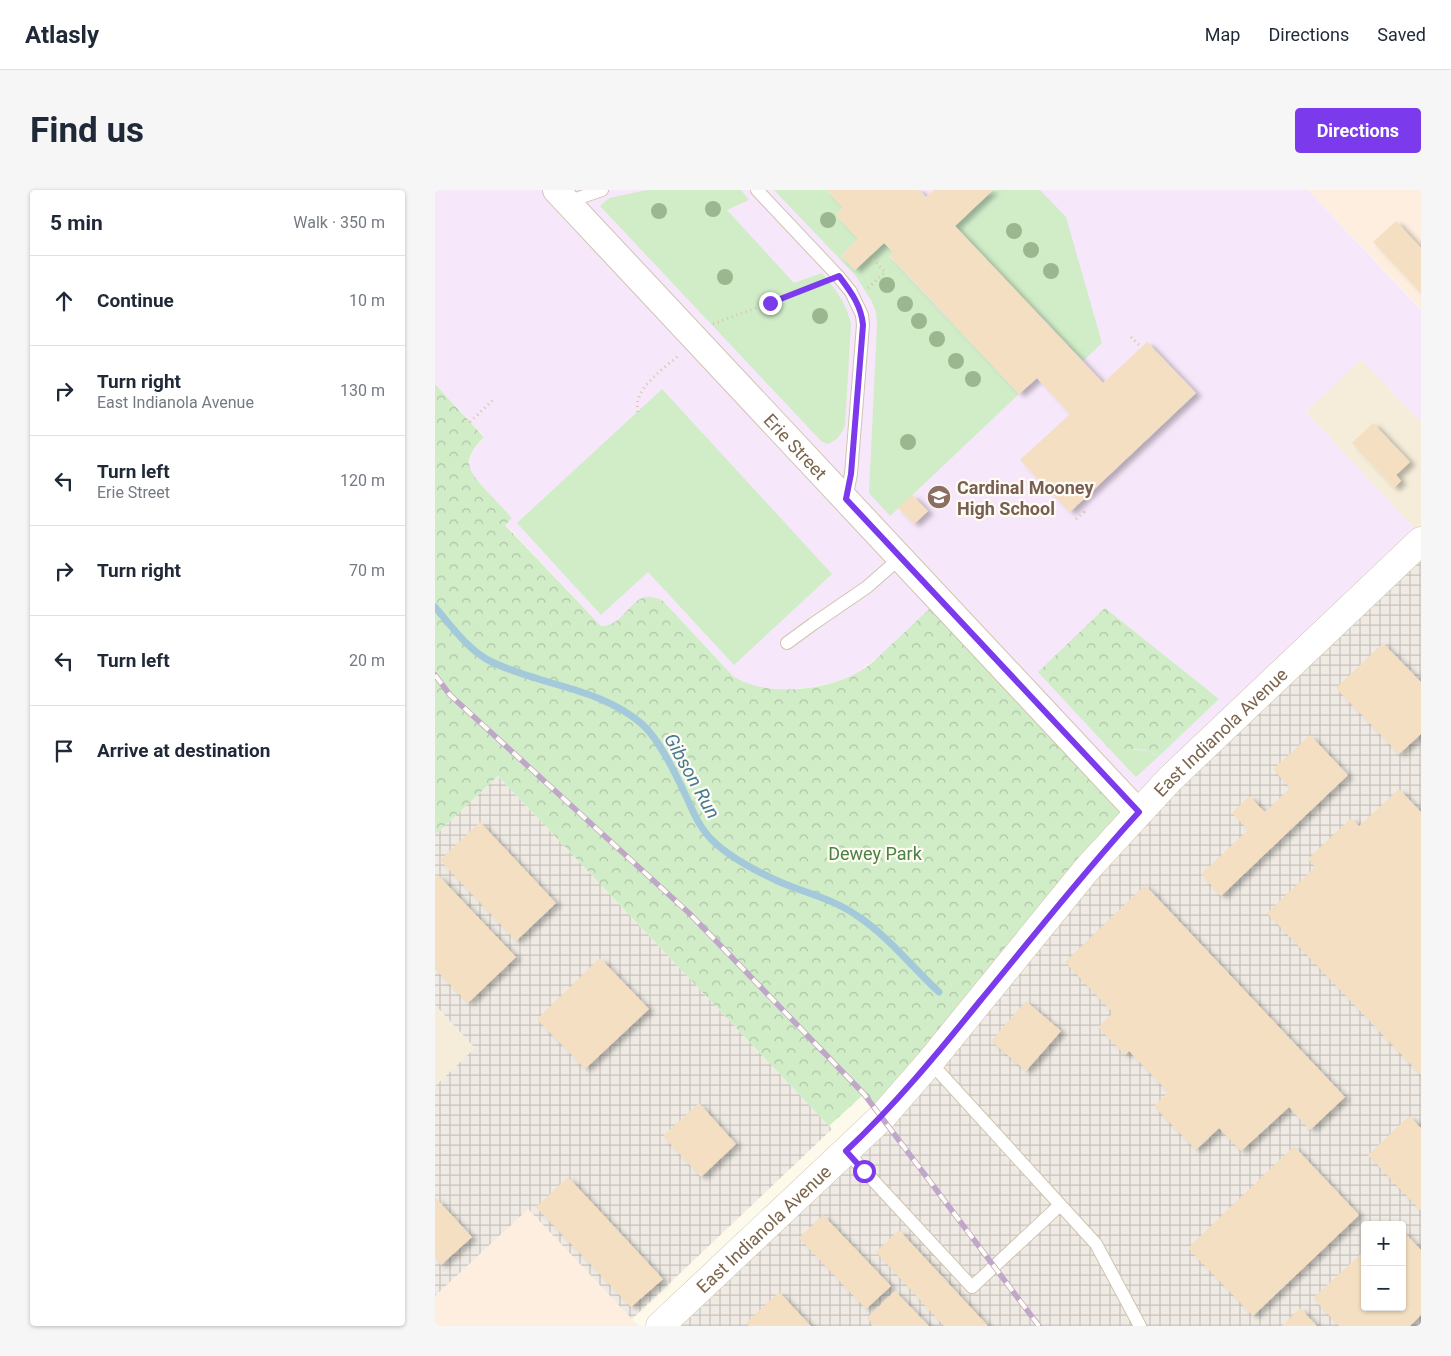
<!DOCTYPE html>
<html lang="en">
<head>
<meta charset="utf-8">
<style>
  body { margin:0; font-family:Roboto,sans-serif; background:#f6f6f7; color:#1f2937 }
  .controls { position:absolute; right:15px; bottom:15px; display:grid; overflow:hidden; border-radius:5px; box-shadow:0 1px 4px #0004 }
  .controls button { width:45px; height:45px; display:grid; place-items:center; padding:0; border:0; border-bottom:1px solid #e0e1e3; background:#fff; color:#1f2937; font:25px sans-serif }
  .stop { position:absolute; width:15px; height:15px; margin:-11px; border:4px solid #7c3aed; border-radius:50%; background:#fff }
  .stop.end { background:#7c3aed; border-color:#fff; box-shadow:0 1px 5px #0008 }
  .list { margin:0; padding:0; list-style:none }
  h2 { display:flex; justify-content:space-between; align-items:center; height:65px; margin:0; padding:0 20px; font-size:21px }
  h2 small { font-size:16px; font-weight:400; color:#747a83 }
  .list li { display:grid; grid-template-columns:32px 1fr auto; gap:15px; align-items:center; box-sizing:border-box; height:90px; padding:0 20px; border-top:1px solid #e0e1e3 }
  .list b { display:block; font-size:19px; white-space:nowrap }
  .list p { margin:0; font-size:16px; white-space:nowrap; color:#747a83 }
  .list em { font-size:16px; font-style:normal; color:#747a83 }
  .icon { flex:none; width:28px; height:28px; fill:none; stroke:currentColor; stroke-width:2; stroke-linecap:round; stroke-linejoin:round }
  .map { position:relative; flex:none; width:986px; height:1136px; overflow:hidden; border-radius:5px }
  header { display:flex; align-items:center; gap:30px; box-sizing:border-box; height:70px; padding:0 25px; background:#fff; border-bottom:1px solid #e0e1e3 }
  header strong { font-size:24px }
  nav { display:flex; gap:28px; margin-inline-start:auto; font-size:18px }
  .intro { display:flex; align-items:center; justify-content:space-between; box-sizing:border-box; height:120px; padding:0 30px }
  h1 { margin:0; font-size:35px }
  .button { padding:12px 22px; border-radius:5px; background:#7c3aed; color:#fff; font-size:18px; font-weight:700 }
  main { display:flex; gap:30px; padding:0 30px }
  aside { flex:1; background:#fff; border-radius:5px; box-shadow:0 1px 4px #0004 }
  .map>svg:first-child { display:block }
  .residential { fill:#f5edd9 }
  .commercial { fill:#feeedf }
  .industrial { fill:url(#industrial-grid); fill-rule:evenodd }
  .education { fill:#f7e7fa }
  .green { fill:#d0edc8 }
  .forest { fill:url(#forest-crowns) }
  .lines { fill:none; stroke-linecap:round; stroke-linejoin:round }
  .stream { stroke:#a4c9db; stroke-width:7 }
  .building { fill:#f4dfc2; filter:url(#shadow) }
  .service-casing { stroke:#d1c4af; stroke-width:14 }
  .minor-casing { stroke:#d1c4af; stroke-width:28 }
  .tertiary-casing { stroke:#d1c4af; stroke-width:29 }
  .path { stroke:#dac2a4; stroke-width:3; stroke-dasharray:1 4; stroke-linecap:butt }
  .service { stroke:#fff; stroke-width:12 }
  .minor { stroke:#fff; stroke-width:26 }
  .tertiary { stroke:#fff; stroke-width:28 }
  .rail-casing { stroke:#c0a7c9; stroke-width:5.5 }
  .rail { stroke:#fffcf3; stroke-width:4; stroke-dasharray:11; stroke-linecap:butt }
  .tree { fill:#9bb78f }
  .route { stroke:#7c3aed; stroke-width:6 }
  .labels { text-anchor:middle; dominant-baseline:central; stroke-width:4.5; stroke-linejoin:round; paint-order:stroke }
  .street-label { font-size:18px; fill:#7b654c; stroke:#fffcf3 }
  .education-label { font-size:18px; font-weight:bold; fill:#785e54; stroke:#fffcf3; text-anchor:start }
  .park-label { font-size:18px; fill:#4b8143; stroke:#fffcf3 }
  .water-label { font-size:19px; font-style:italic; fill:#477a95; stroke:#fffcf3 }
</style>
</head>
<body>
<header>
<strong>Atlasly</strong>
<nav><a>Map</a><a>Directions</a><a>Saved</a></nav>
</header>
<div class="intro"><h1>Find us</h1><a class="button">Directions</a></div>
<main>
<aside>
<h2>5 min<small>Walk · 350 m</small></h2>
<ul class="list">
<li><svg class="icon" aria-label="ahead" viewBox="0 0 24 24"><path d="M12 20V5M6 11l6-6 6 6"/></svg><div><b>Continue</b></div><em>10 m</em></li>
<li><svg class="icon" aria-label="right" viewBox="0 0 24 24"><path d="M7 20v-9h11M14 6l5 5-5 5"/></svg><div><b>Turn right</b><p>East Indianola Avenue</p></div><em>130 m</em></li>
<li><svg class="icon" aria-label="left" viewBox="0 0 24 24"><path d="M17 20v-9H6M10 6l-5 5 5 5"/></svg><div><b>Turn left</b><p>Erie Street</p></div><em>120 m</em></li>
<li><svg class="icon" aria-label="right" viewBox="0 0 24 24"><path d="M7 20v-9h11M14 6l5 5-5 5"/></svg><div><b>Turn right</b></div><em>70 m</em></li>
<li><svg class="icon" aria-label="left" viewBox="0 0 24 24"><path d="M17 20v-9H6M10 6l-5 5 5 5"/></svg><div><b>Turn left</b></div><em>20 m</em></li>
<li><svg class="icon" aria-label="arrive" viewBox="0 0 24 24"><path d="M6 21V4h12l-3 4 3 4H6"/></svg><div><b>Arrive at destination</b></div></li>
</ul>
</aside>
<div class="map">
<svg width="986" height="1136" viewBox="0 0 986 1136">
  <defs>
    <pattern id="industrial-grid" width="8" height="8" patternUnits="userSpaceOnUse" patternTransform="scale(1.25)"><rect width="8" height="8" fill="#efebe4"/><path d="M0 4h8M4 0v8" fill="none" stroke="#c7c2bb"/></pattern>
    <pattern id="forest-crowns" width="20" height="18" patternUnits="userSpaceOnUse" patternTransform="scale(1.25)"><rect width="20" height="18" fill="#d0edc8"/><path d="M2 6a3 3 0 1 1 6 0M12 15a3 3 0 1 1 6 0" fill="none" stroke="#aec4a5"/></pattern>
    <filter id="shadow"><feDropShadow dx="5.5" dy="3" stdDeviation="2.5" flood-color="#0004"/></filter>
  </defs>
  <rect width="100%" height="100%" fill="#fdfaeb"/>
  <path class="residential" d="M 926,170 L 986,232 L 986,345 L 871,222 Z
    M 0,815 L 40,858 L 0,896 Z"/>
  <path class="commercial" d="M 873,0 L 986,0 L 986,120 L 983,116 Z
    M 93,1019 L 204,1136 L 0,1136 L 0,1106 Z"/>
  <path class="industrial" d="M 986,351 L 986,1136 L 225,1136 L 415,958 L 652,679 ZM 930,1035 L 967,1035 L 967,1117 L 930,1117 Z
    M 63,586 L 397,939 L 197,1129 L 93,1019 L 0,1106 L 0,896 L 40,858 L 0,815 L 0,645 Z"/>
  <path class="education" d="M 0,0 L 873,0 L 986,120 L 986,232 L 926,170 L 871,222 L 986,345 L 704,623 L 440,469 L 421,484 L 400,492 L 377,497 L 351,500 L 332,499 L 308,493 L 298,486 L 228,411 L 219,407 L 206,409 L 180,433 L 173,436 L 166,436 L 70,334 L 77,328 L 37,285 L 34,276 L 36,264 L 49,246 L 0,194 Z"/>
  <path class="green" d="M 212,0 L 306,0 L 314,10 L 292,20 L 359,93 L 387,83 C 401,100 410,111 416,133 L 410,236 C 406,245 402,250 393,254 L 387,252 L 165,16 L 174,8 Z
    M 339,0 L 392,0 L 408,18 L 401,25 L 423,49 L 406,66 L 420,80 L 449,53 L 458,62 L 454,66 L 584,204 L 455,326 L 434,303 L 442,135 L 441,122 L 437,112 L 421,86 Z
    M 558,0 L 605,0 L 631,27 L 667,153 L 648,171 L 520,36 Z
    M 227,199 L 397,384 L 299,475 L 213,382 L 166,425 L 82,333 Z
    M 693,559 L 713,561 L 723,567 L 701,587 L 681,566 L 687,561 Z"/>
  <path class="forest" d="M 0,194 L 49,247 C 28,269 30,278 50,299 C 59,309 68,318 77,328 L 70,335 L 166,436 C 188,437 195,407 213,407 C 218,406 224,409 228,411 L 298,486 C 330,507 387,501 420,484 C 434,477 445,465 456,455 C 472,440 488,425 504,410 L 704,623 L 447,927 L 429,904 L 394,936 L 63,586 L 0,645 Z
    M 670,418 L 784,509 L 723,567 C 712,557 692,556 681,566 L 603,482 Z"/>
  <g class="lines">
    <path class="stream" d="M 0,417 C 17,437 34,461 57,472 C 106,496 164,497 207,534 C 225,550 242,587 252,608 C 259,624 265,638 277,650 C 294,667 323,682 345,692 C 370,703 398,709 421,725 C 452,745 477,777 504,802"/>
  </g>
  <path class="building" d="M 392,0 L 484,0 L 491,7 L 499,0 L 558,0 L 520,36 L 668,193 L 712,152 L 761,203 L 635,322 L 585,270 L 635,224 L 602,188 L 584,204 L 454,65 L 458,62 L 449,53 L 420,80 L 406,66 L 423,49 L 401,25 L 408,18 Z
    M 961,31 L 986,58 L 986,103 L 938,52 Z
    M 938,233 L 975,272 L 961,285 L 966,291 L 959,298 L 917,253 Z
    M 477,305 L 493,321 L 479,334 L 463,318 Z
    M 948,453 L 986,492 L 986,544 L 964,564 L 901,498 Z
    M 875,545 L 913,585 L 786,706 L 766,684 L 813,640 L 797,623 L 814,606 L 830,622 L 855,598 L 838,579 Z
    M 964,599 L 986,622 L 986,885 L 832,723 L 880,677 L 873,669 L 916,628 L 924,636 Z
    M 45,632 L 121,713 L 81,751 L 5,670 Z
    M 3,685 L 81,767 L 33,813 L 0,779 L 0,688 Z
    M 710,695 L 910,907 L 875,940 L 854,917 L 806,961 L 784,938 L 761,960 L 719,916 L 733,902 L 694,861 L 690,865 L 663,837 L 678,823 L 630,772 Z
    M 165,768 L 214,819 L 150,879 L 102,829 Z
    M 591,811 L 626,841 L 591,881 L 556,851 Z
    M 264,913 L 301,954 L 266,987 L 228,946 Z
    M 974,926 L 986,938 L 986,1021 L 933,965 Z
    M 859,956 L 924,1025 L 818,1126 L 753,1058 Z
    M 133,987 L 228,1089 L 196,1117 L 101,1017 Z
    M 0,1007 L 37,1047 L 6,1075 L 0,1068 Z
    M 388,1025 L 456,1096 L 431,1119 L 364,1048 Z
    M 464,1040 L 553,1136 L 509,1136 L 441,1062 Z
    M 967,1040 L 986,1060 L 986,1125 L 975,1136 L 904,1136 L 878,1108 L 930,1060 L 930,1117 L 967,1117 Z
    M 460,1101 L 494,1136 L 436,1136 L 438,1134 L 432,1128 Z
    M 344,1102 L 376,1136 L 314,1136 L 311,1133 Z
    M 865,1118 L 882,1136 L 847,1136 Z"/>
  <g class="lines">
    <g class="service-casing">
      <path id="service" d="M 322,0 L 403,86 L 416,102 L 427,125 L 428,135 L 416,284 L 411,309
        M 132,12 L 167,0
        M 352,453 L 378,434 L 432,397 L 465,368
        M 495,872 L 661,1054 L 705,1136
        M 411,961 L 537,1097 L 625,1015"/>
    </g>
    <g class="minor-casing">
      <g id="minor">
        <path id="s1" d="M 121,0 L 704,623"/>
      </g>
    </g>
    <g class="tertiary-casing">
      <g id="tertiary">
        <path id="s2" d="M 225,1136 L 447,927 L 495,872 L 652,679 L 735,589 L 986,351"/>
      </g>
    </g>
    <path class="path" d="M 433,98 L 450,82 L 435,66
      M 278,134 L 387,93
      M 696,147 L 706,157
      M 203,222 C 197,199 229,179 244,165
      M 35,232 L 59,209
      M 641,329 L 649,322 L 642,315"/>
    <use href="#service" class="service"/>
    <use href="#minor" class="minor"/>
    <use href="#tertiary" class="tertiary"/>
    <g class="rail-casing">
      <path id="rail" d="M 0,485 L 15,505 L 254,723 L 429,904 L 604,1136"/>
    </g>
    <use href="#rail" class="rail"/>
  </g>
  <g class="tree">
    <circle cx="278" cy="19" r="8"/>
    <circle cx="224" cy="21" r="8"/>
    <circle cx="393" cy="30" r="8"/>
    <circle cx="579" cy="41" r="8"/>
    <circle cx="596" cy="60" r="8"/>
    <circle cx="616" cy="81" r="8"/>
    <circle cx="290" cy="87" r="8"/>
    <circle cx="452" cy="95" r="8"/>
    <circle cx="470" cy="114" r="8"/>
    <circle cx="385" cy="126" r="8"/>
    <circle cx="484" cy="131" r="8"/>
    <circle cx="502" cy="149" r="8"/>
    <circle cx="521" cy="171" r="8"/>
    <circle cx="538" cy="189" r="8"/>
    <circle cx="473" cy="252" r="8"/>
  </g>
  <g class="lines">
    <path class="route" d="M 335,113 L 404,86 C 416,102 426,115 428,135 L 416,284 L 411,309 L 704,622 C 648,683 597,748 545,811 C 502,864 460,915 411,961 L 429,981"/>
  </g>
  <defs>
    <g id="school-disc" transform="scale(1.25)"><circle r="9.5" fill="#8d6e63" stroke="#fffcf3"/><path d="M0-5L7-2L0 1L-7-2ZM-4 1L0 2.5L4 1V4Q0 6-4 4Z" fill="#fff"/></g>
  </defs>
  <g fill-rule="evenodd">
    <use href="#school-disc" x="504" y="307"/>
  </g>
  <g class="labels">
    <g class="street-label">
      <text stroke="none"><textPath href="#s1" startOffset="351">Erie Street</textPath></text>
      <text stroke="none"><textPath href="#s2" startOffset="818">East Indianola Avenue</textPath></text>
      <text stroke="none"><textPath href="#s2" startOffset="142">East Indianola Avenue</textPath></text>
    </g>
    <g class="education-label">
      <text x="522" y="297">Cardinal Mooney<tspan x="522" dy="21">High School</tspan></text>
    </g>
    <g class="park-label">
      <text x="440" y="663">Dewey Park</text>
    </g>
    <g class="water-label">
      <text transform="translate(257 586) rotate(61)">Gibson Run</text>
    </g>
  </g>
</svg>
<div class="controls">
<button>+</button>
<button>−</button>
</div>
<div class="stop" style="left:429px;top:981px"></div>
<div class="stop end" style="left:335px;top:113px"></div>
</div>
</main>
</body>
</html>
